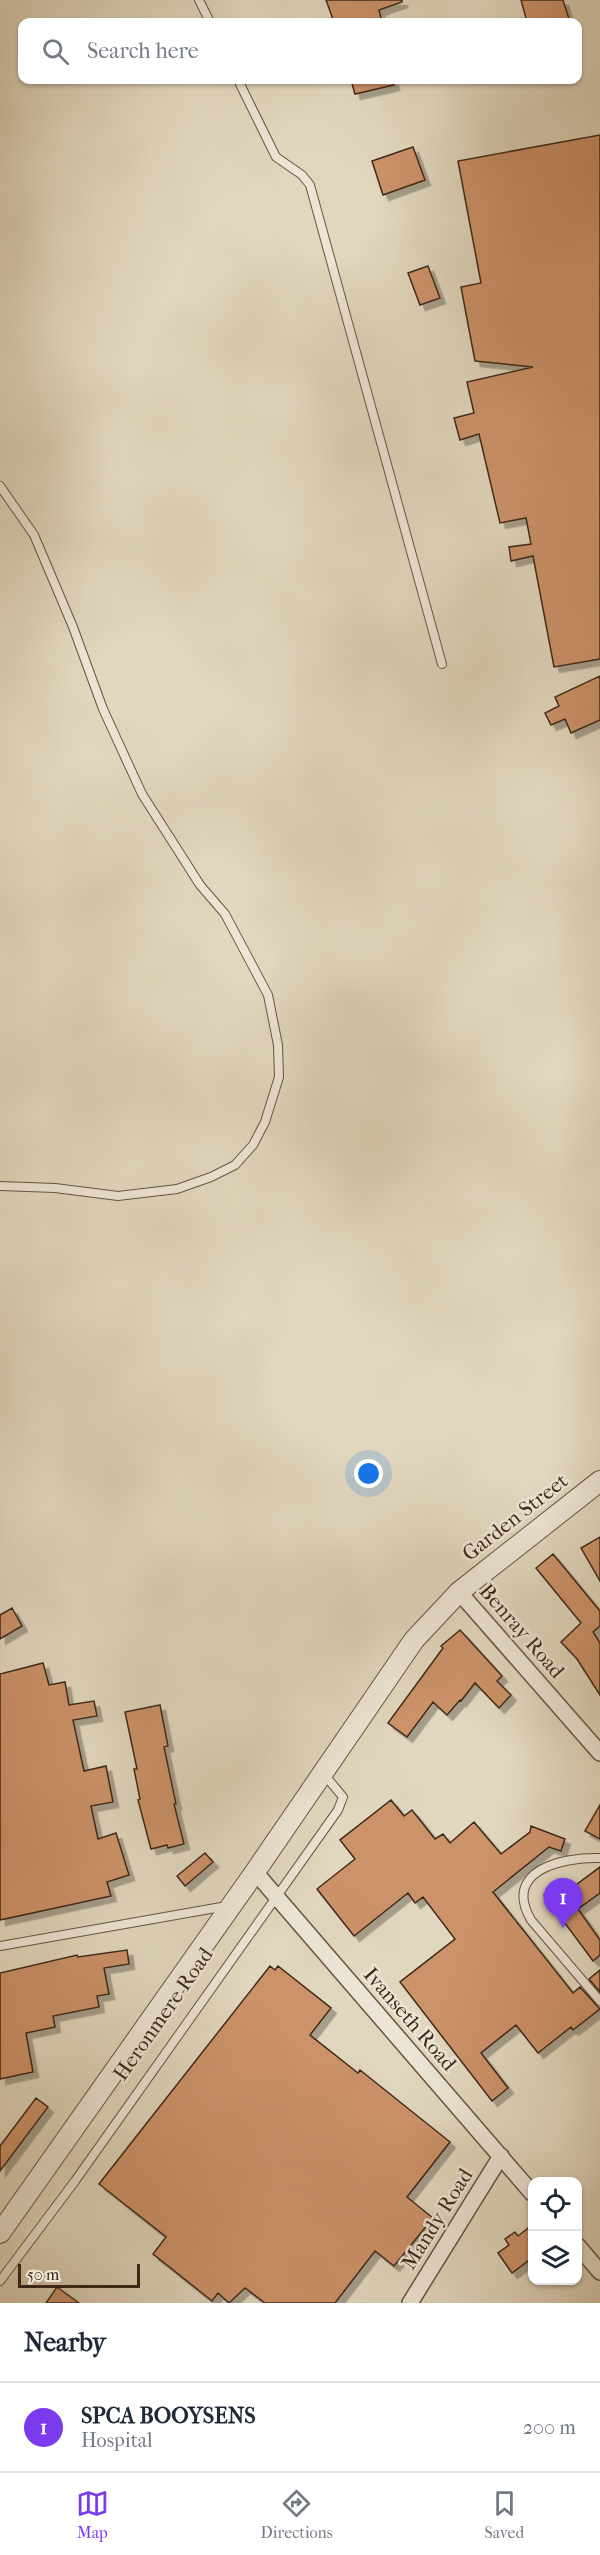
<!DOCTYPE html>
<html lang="en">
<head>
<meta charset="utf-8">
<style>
  body { margin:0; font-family:"IM FELL French Canon",serif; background:#f6f6f7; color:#1f2937 }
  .controls { position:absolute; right:18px; bottom:18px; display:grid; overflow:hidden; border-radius:12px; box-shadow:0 2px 4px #0004 }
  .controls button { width:54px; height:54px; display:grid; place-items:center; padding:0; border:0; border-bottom:2px solid #e0e1e3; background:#fff; color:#1f2937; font:30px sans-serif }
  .scale { position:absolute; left:18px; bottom:15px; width:122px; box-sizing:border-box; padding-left:6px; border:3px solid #3e2918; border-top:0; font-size:16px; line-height:21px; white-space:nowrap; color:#3e2918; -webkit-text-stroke:4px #ece5d5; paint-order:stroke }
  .you { position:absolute; left:369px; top:1474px; width:21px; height:21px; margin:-15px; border:4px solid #fff; border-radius:50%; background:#1a73e8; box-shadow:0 0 0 9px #1a73e833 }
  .badge { display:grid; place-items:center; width:39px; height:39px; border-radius:50%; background:#7c3aed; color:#fff; font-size:20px; font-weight:700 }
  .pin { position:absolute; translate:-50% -50px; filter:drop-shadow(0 2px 3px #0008) }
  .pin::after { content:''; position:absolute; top:32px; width:21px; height:18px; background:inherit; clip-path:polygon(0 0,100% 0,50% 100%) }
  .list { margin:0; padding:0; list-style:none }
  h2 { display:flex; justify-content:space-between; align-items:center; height:78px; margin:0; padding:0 24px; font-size:26px }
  h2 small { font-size:20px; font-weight:400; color:#747a83 }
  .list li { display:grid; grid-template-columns:39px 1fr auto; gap:18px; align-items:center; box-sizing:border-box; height:90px; padding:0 24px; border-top:2px solid #e0e1e3 }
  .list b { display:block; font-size:22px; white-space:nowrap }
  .list p { margin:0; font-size:20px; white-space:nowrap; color:#747a83 }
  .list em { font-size:20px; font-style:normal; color:#747a83 }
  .icon { flex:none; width:33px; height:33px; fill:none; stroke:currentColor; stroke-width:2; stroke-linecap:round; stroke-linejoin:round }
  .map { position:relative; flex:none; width:600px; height:2303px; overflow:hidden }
  .search { position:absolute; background:#fff; box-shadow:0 2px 4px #0004; left:18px; right:18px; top:18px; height:66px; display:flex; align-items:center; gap:15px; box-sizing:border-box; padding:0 21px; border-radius:12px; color:#747a83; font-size:22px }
  .sheet { height:168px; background:#fff }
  nav { display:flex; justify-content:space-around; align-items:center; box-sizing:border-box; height:84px; border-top:2px solid #e0e1e3; background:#fff; font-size:16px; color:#747a83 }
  nav a { display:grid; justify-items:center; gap:3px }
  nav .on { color:#7c3aed }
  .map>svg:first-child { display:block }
  .building { fill:#cc926b; stroke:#3e2918; stroke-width:1.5; filter:url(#shadow) }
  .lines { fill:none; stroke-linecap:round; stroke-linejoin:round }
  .service-casing { stroke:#675442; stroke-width:10 }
  .minor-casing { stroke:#675442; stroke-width:18 }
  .tertiary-casing { stroke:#675442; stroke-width:22 }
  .service { stroke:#ece5d5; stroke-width:8 }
  .minor { stroke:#ece5d5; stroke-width:15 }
  .tertiary { stroke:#ece5d5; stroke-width:20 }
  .labels { text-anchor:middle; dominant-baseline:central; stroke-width:5; stroke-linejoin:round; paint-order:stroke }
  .street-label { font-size:21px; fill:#3e2918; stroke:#ece5d5 }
</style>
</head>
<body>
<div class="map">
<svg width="600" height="2303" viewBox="0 0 600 2303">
  <defs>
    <filter id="shadow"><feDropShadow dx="5.5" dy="5.5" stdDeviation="0" flood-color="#0004"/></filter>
  </defs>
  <rect width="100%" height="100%" fill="#e1d7be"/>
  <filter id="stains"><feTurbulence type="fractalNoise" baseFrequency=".00333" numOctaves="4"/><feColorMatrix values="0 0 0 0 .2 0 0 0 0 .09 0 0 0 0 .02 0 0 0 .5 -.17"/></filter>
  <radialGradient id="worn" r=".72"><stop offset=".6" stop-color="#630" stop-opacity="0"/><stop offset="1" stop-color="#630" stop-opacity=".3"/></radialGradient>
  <path class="building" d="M 326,0 L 402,0 L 402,2 L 379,10 L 382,22 L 334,22 Z
    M 521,0 L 563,0 L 570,22 L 527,22 Z
    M 351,80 L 393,80 L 394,85 L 355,94 Z
    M 600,135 L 600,659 L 554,667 L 533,556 L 511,561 L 509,547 L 531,544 L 526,518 L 500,523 L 479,434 L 460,440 L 454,418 L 474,413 L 467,382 L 533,367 L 475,361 L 461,287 L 481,283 L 458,161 Z
    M 413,147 L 425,180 L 383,195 L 372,161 Z
    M 428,266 L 440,298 L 420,305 L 408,273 Z
    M 600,676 L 600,720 L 571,733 L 565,719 L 551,725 L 545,713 L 559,706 L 555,697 Z
    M 600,1537 L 600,1581 L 581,1548 Z
    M 553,1554 L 600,1611 L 600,1626 L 593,1632 L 600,1643 L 600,1695 L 577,1659 L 561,1642 L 581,1623 L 536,1568 Z
    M 12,1608 L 22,1626 L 0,1639 L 0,1615 Z
    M 460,1630 L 502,1676 L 497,1681 L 511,1695 L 499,1708 L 475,1683 L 461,1701 L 460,1700 L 447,1715 L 433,1702 L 407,1737 L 388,1723 L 443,1648 L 441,1646 Z
    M 43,1663 L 49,1685 L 65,1682 L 69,1705 L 94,1701 L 97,1716 L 73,1720 L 84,1771 L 106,1766 L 113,1802 L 91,1806 L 98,1839 L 116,1833 L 129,1875 L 107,1882 L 111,1896 L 0,1920 L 0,1674 Z
    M 160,1705 L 168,1746 L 164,1747 L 176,1804 L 174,1804 L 184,1844 L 168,1848 L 167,1845 L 151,1849 L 138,1800 L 140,1799 L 134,1769 L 137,1769 L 125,1712 Z
    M 391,1800 L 404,1816 L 412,1810 L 435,1839 L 443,1834 L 450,1843 L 474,1822 L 501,1854 L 530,1832 L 531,1826 L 565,1839 L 561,1851 L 549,1847 L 493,1892 L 573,1993 L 580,1987 L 600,2009 L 573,2030 L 571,2027 L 538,2053 L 516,2025 L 481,2053 L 508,2088 L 492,2101 L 400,1982 L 455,1939 L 423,1897 L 415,1903 L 408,1893 L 354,1936 L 317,1889 L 355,1859 L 340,1840 Z
    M 600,1805 L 600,1839 L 585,1831 Z
    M 205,1853 L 213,1862 L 185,1886 L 177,1876 Z
    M 600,1867 L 600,1893 L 578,1909 L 600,1940 L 600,1955 L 593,1961 L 544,1895 L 559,1884 L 565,1893 Z
    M 127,1950 L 129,1964 L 104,1968 L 109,1994 L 97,1996 L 99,2007 L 53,2016 L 55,2027 L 26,2033 L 33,2072 L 0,2079 L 0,1973 L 77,1955 L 78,1957 Z
    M 270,1966 L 275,1970 L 278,1966 L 331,2008 L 310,2035 L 358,2073 L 360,2070 L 450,2142 L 407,2197 L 433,2218 L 394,2266 L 375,2251 L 335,2303 L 265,2303 L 245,2288 L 229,2303 L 218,2293 L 212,2301 L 153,2254 L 166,2237 L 99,2184 Z
    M 600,1970 L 600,1992 L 589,1979 Z
    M 36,2098 L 48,2107 L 0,2171 L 0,2146 Z
    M 532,2225 L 532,2258 L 512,2273 L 498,2253 L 509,2245 L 505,2239 L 515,2232 L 518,2236 Z
    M 57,2287 L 79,2303 L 46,2303 Z"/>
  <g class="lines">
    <g class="service-casing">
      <path id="service" d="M 199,0 L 210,22
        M 238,80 L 276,157 L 302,175 L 310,185 L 442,664
        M 0,486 L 34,535 L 73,627 L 103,709 L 142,794 L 200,885 L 225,914 L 268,995 L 278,1045 L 279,1077 L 265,1122 L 253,1145 L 235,1165 L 211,1177 L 177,1189 L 118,1196 L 55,1188 L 0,1186
        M 600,1858 C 563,1857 502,1870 531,1920 L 600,2001
        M 0,1946 L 227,1906
        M 0,2281 L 75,2181 L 338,1810 L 343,1797 L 323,1773"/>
    </g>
    <g class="minor-casing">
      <path id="minor" d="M 459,1592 L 600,1753
        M 255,1872 L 532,2193
        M 578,2246 L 600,2272
        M 410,2303 L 501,2156"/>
    </g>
    <g class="tertiary-casing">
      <path id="tertiary" d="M 0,2233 L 255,1872 L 414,1640 L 459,1592 L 600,1481"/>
    </g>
    <use href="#service" class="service"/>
    <use href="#minor" class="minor"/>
    <use href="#tertiary" class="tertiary"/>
  </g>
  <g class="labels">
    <g class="street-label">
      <text transform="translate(515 1517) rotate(-38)">Garden Street</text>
      <text transform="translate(522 1631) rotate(49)">Benray Road</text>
      <text transform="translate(163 2014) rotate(-55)">Heronmere Road</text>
      <text transform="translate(410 2019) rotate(49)">Ivanseth Road</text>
      <text transform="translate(437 2219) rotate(-58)">Mandy Road</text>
    </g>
  </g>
  <rect width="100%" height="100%" filter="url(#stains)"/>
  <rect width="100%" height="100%" fill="url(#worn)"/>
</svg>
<div class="controls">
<button><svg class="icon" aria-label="locate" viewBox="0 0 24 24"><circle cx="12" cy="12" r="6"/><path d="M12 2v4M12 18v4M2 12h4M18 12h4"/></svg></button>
<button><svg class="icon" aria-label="layers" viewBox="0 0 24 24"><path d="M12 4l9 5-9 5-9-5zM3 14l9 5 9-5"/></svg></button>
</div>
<div class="scale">50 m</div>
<div class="you"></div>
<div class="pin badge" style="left:563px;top:1928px">1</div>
<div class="search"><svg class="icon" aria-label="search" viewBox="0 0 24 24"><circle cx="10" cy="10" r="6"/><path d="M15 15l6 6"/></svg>Search here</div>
</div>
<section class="sheet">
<h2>Nearby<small></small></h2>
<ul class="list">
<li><span class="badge">1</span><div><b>SPCA BOOYSENS</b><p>Hospital</p></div><em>200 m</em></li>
</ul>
</section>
<nav>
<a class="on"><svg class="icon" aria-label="map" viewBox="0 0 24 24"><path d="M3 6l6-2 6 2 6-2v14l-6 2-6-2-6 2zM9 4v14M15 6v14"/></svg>Map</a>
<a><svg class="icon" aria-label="directions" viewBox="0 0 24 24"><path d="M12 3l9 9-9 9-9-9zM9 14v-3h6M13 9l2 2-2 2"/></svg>Directions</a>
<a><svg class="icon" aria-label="saved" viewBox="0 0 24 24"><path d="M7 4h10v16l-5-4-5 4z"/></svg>Saved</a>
</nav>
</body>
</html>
